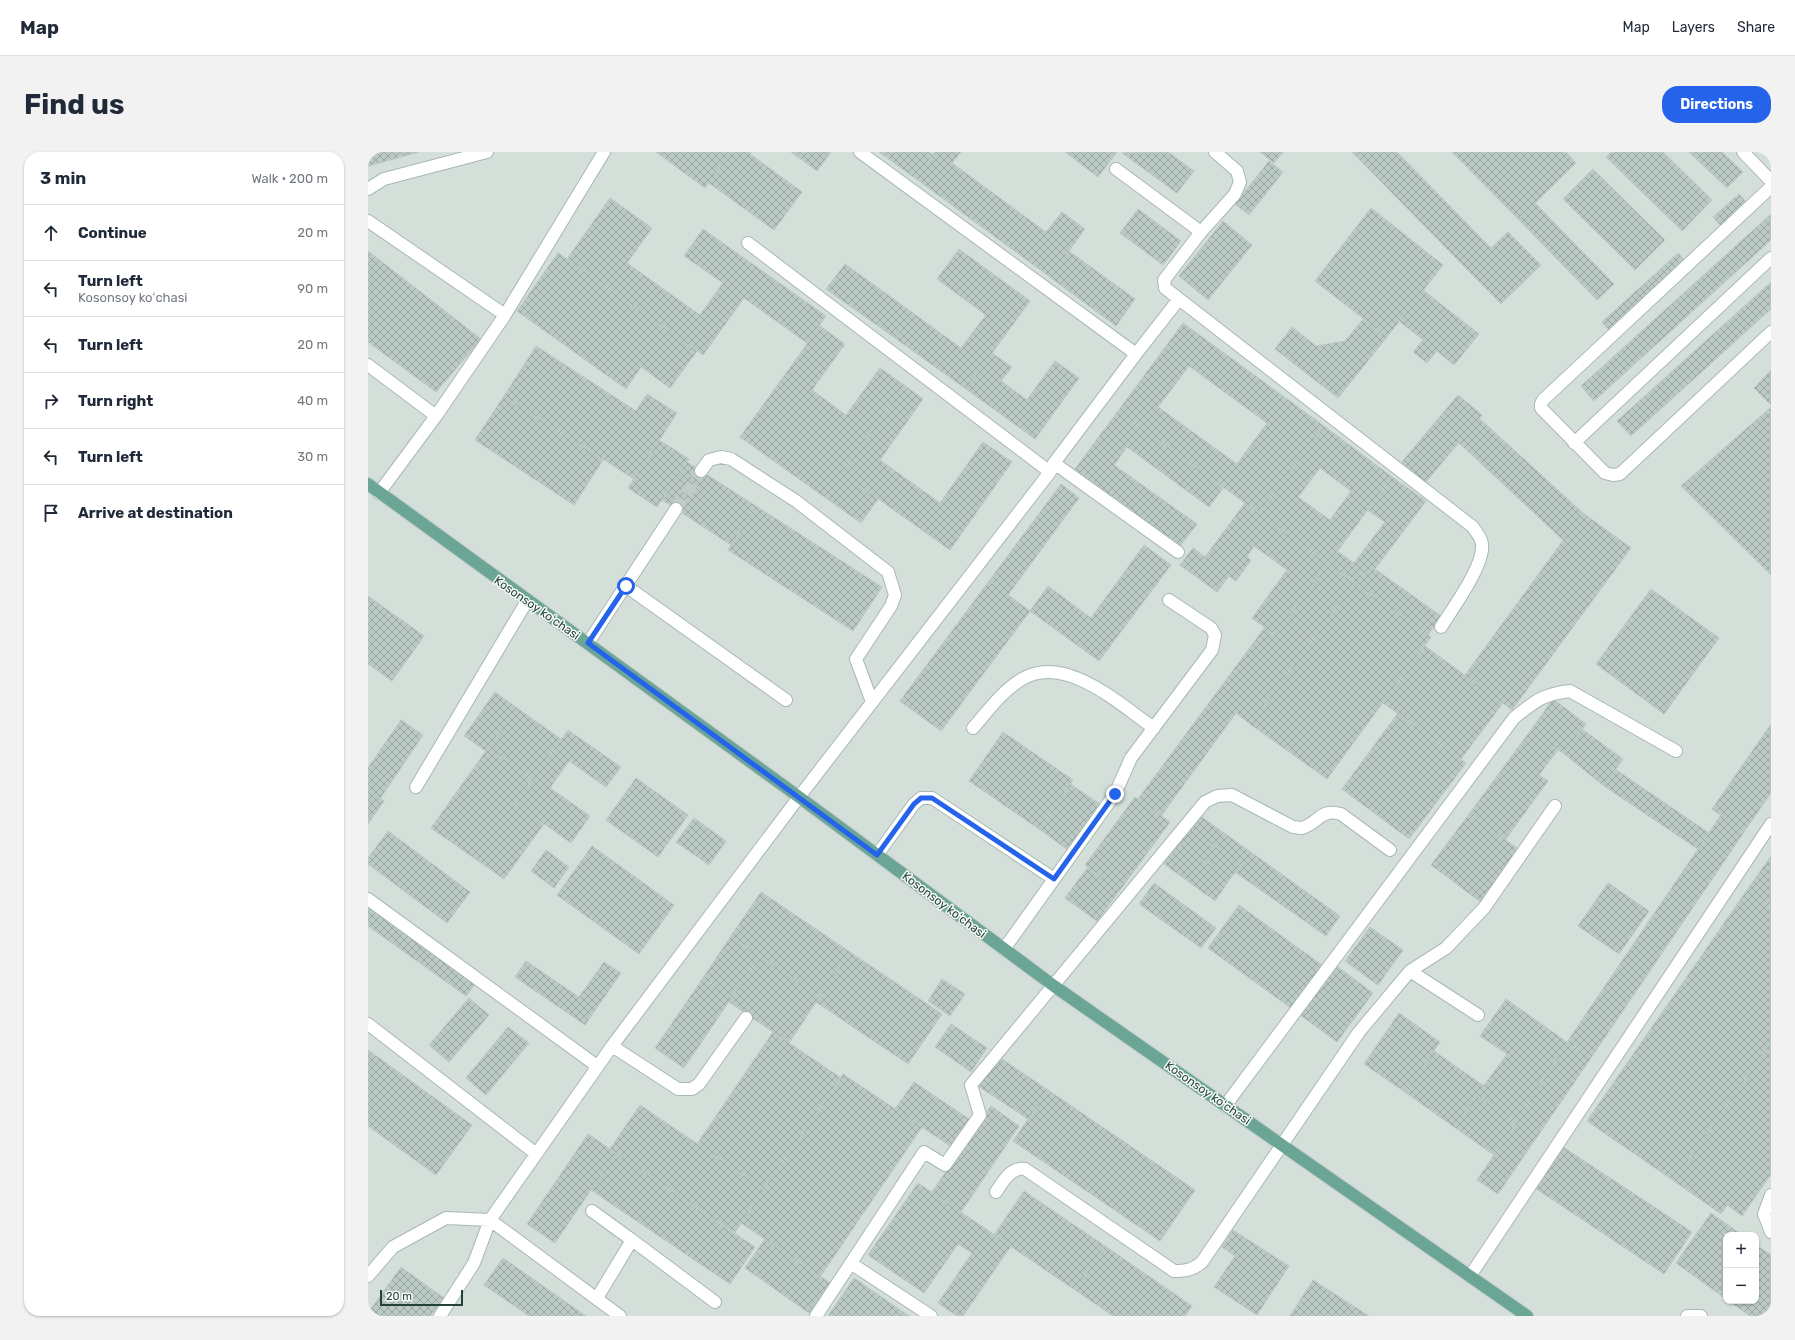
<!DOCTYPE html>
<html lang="en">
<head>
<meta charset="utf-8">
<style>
  body { margin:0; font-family:Rubik,sans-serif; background:#f2f2f3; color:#1f2937 }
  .controls { position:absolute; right:12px; bottom:12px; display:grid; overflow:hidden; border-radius:8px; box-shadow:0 1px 3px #0004 }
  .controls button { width:36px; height:36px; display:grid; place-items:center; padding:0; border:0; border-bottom:1px solid #e0e1e3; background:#fff; color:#1f2937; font:20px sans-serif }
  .scale { position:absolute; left:12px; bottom:10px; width:83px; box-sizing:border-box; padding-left:4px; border:2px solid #24423a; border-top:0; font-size:11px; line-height:14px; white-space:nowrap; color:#24423a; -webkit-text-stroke:3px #f7fbf9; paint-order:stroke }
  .stop { position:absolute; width:12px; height:12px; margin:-9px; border:3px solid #2563eb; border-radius:50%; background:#fff }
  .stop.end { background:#2563eb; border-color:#fff; box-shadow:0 1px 4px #0008 }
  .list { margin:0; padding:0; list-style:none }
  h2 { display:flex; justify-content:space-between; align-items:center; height:52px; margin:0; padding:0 16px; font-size:17px }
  h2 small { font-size:13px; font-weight:400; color:#747a83 }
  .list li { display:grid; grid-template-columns:26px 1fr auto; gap:12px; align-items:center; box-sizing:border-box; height:56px; padding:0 16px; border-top:1px solid #e0e1e3 }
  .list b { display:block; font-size:15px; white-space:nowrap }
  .list p { margin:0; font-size:13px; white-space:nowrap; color:#747a83 }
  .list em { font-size:13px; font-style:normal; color:#747a83 }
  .icon { flex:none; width:22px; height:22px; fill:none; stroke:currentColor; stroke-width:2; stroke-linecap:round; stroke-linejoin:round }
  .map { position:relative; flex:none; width:1403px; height:1164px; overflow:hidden; border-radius:16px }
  header { display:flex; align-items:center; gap:24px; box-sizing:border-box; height:56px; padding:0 20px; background:#fff; border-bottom:1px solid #e0e1e3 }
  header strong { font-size:19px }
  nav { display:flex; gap:22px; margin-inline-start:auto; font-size:14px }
  .intro { display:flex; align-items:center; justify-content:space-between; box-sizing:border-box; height:96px; padding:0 24px }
  h1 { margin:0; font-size:28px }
  .button { padding:10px 18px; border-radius:16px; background:#2563eb; color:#fff; font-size:14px; font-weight:700 }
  main { display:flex; gap:24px; padding:0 24px }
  aside { flex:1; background:#fff; border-radius:16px; box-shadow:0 1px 3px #0004 }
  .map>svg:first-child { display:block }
  .built { fill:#d4dfda; fill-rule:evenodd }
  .building { fill:url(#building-cross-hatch); stroke:#b8c9c2; fill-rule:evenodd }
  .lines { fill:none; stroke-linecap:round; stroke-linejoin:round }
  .minor-tunnel { stroke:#bfccc8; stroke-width:12; stroke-dasharray:12 6; stroke-linecap:butt }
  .minor-casing { stroke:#a8b8b2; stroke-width:14 }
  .major-casing { stroke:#c2cac8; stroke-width:14 }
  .minor { stroke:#fff; stroke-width:12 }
  .major { stroke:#6aa596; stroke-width:12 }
  .route { stroke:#2563eb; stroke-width:5 }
  .labels { text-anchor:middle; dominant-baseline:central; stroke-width:3; stroke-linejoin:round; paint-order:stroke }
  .street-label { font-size:12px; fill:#24423a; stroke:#f7fbf9 }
</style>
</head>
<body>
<header>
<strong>Map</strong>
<nav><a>Map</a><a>Layers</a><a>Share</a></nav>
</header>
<div class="intro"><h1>Find us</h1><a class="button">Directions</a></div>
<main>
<aside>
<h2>3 min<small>Walk · 200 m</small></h2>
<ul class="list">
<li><svg class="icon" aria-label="ahead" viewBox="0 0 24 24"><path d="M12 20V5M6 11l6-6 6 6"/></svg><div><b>Continue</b></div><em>20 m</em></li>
<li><svg class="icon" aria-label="left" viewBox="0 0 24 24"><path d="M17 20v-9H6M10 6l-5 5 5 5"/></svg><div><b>Turn left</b><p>Kosonsoy koʻchasi</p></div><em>90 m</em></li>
<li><svg class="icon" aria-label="left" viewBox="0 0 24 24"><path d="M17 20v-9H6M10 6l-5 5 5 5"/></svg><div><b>Turn left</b></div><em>20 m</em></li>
<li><svg class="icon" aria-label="right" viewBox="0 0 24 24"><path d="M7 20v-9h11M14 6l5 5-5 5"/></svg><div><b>Turn right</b></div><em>40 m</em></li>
<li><svg class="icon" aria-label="left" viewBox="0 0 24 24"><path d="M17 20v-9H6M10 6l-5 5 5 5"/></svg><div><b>Turn left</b></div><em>30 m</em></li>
<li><svg class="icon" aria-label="arrive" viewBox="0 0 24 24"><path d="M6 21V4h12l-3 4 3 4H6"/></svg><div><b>Arrive at destination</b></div></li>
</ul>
</aside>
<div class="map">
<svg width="1403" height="1164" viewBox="0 0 1403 1164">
  <defs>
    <pattern id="building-cross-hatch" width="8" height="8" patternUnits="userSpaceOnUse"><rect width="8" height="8" fill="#bbcac4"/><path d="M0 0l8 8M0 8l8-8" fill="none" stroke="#98a6a0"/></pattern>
  </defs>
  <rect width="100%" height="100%" fill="#e6efeb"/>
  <path class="built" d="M 0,0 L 1403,0 L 1403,1164 L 0,1164 ZM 1358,1083 L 1388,1083 L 1388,1149 L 1358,1149 Z"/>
  <path class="building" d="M 0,0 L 51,0 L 0,14 Z
    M 288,0 L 363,0 L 337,36 Z
    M 363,0 L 383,0 L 382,2 L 434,40 L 406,78 L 341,31 Z
    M 423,0 L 463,0 L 449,19 Z
    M 511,0 L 561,0 L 565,3 L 547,26 Z
    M 567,0 L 593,0 L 584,11 L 678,80 L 694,60 L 717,77 L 682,125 L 547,26 Z
    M 697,0 L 749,0 L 730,25 Z
    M 800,0 L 826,19 L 809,41 L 754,1 Z
    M 892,0 L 915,0 L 906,11 Z
    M 984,0 L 1029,0 L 1123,96 L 1140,80 L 1173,113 L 1133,152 Z
    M 1084,0 L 1117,0 L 1167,51 L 1150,67 Z
    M 1117,0 L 1198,0 L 1208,11 L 1167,51 Z
    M 1243,0 L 1295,0 L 1344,48 L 1314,79 L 1238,5 Z
    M 1321,0 L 1354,0 L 1375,20 L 1359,36 Z
    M 901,9 L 915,20 L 881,63 L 867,52 Z
    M 1225,17 L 1297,88 L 1267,118 L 1195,47 Z
    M 1371,42 L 1379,51 L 1353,74 L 1345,65 Z
    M 242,46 L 284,76 L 259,111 L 353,178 L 335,203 L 199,107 Z
    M 1167,51 L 1246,132 L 1229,148 L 1150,67 Z
    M 1003,56 L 1075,113 L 1019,185 L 947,129 Z
    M 770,57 L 813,89 L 795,113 L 752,81 Z
    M 1403,62 L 1403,88 L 1226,249 L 1213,234 Z
    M 855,69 L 884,93 L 840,148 L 811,124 Z
    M 335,77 L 458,164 L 439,191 L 376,146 L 353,178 L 332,163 L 355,131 L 316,104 Z
    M 591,97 L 662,149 L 598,237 L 527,186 L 545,161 L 593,196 L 618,163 L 569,127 Z
    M 0,99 L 113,187 L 68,240 L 0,190 Z
    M 701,99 L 767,147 L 748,174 L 682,125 Z
    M 190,101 L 329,199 L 302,236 L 273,215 L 258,237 L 149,159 Z
    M 1310,101 L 1317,109 L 1241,178 L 1234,170 Z
    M 477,112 L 545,161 L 527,186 L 458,137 Z
    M 1403,130 L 1403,157 L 1263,284 L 1249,269 Z
    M 1055,138 L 1111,182 L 1086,213 L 1069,199 L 1059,211 L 1045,200 L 1055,188 L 1031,169 Z
    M 995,167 L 1019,185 L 970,246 L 907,197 L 924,175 L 948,194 L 977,189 Z
    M 815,171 L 956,274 L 891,361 L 750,259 ZM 821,214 L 899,271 L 869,312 L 790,255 Z
    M 452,174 L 477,192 L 444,238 L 478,263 L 512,216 L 536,233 L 474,321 L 510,347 L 493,371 L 372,285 Z
    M 168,194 L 268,259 L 279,242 L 309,261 L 266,327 L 136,244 Z
    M 624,201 L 644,215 L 633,229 L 659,248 L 687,209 L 711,226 L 667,287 L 598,237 Z
    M 1403,218 L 1403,253 L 1386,236 Z
    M 536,233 L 555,247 L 512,308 L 572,351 L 615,290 L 644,310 L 582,398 L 474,321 Z
    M 1090,243 L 1114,263 L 1057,331 L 1033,311 Z
    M 136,244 L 235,308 L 206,353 L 107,288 Z
    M 1403,255 L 1403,423 L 1313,334 Z
    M 750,259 L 856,335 L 841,355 L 759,295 L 746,313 L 829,372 L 812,394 L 707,317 Z
    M 1111,266 L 1215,361 L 1195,388 L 1091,291 Z
    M 956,274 L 1024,325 L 960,412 L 891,361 ZM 952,316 L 983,339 L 962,368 L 930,345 Z
    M 291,288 L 321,307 L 289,355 L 260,336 Z
    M 319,310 L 388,354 L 363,393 L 294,348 Z
    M 1024,325 L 1058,349 L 1007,417 L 981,427 L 960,412 L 969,399 L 986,411 L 1017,370 L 999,358 Z
    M 693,332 L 711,346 L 640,443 L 621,429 Z
    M 877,351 L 960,412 L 907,483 L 884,466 L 919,418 L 886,394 L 879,405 L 883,408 L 868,429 L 861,424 L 849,440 L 812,413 L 825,396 L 837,405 Z
    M 388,354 L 514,435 L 485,479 L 360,398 Z
    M 1215,361 L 1263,396 L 1144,558 L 1097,523 Z
    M 776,393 L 803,413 L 731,509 L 662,459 L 680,434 L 723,466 Z
    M 960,412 L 986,431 L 882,572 L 868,561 L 793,664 L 770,647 L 897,475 L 907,483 Z
    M 1007,417 L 1073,464 L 1060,483 L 981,427 Z
    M 621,429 L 662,459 L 573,579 L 532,549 Z
    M 986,431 L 1063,485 L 959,627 L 882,572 Z
    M 1283,437 L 1351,486 L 1296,562 L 1228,512 Z
    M 0,444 L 56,484 L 24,529 L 0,512 Z
    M 1057,494 L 1135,551 L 1093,607 L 1015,551 Z
    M 127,540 L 149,556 L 118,599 L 96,584 Z
    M 1185,547 L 1218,572 L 1196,602 L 1163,578 Z
    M 149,556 L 193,587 L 164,627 L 120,596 Z
    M 1030,561 L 1098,611 L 1041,687 L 974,637 Z
    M 33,568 L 55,583 L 12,647 L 0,639 L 0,616 Z
    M 1403,572 L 1403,641 L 1376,680 L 1344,657 Z
    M 1214,577 L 1255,607 L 1236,634 L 1196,602 Z
    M 200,578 L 253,615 L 238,635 L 201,609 L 182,636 L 222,664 L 203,691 L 147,651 Z
    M 1163,578 L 1190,598 L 1171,623 L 1180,629 L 1137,688 L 1101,662 Z
    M 635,580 L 705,628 L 671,677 L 601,629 Z
    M 120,596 L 164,627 L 147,651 L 176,672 L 136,727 L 63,676 Z
    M 1247,617 L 1341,681 L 1330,697 L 1236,634 Z
    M 268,626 L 320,663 L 290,705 L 238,668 Z
    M 702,632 L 732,652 L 700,698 L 671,677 Z
    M 0,639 L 16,649 L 0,672 Z
    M 767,645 L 802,670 L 752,738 L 717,713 Z
    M 1101,662 L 1153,699 L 1114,751 L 1063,713 Z
    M 831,663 L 972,764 L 958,784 L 867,720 L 873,713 L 822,677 Z
    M 1353,663 L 1376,680 L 1223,906 L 1199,890 Z
    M 326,666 L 358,689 L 341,713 L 308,690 Z
    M 822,677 L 873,713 L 862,727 L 811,691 Z
    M 20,679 L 102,740 L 79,771 L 0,712 L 0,706 Z
    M 811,691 L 862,727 L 847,749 L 796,712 Z
    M 224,694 L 306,753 L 271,802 L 189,743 Z
    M 178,698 L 201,715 L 186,736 L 163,719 Z
    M 1403,704 L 1403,754 L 1379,738 Z
    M 720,715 L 752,738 L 729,769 L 697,746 Z
    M 786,731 L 848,776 L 833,796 L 771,752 Z
    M 1240,731 L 1281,759 L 1251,802 L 1210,774 Z
    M 1379,738 L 1403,754 L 1403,890 L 1306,1029 L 1219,969 Z
    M 393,740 L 482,800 L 452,844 L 363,784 Z
    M 871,753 L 958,816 L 927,859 L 840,796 Z
    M 0,755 L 107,832 L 98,844 L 0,774 Z
    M 1002,775 L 1035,798 L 1010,833 L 977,809 Z
    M 363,784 L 392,804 L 364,845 L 335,826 Z
    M 482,800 L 574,862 L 540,912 L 448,850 Z
    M 392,804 L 452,844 L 421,891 L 361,850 Z
    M 158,809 L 211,845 L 236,810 L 253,821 L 217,873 L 147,825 Z
    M 966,812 L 1005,841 L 969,890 L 931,862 Z
    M 335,826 L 364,845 L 316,916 L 287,896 Z
    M 574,827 L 597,842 L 582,864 L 560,849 Z
    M 101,846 L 121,863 L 81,910 L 61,893 Z
    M 1138,847 L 1199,890 L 1148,971 L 1109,943 L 1139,902 L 1112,884 Z
    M 1031,861 L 1072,890 L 1037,940 L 996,912 Z
    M 583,872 L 619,896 L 603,920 L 567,895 Z
    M 140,875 L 161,891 L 118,943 L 98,926 Z
    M 405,880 L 473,926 L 396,1037 L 329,992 Z
    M 1199,890 L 1223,906 L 1130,1042 L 1109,1028 L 1148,971 Z
    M 1403,890 L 1403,1022 L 1374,1064 L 1359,1053 L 1353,1062 L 1306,1029 Z
    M 0,898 L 104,973 L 68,1023 L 0,974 Z
    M 1066,899 L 1116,934 L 1086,975 L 1037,940 Z
    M 631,905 L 680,938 L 660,967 L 610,934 Z
    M 475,922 L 554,975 L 452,1125 L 373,1071 Z
    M 546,930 L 604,969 L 585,996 L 527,957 Z
    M 680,938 L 827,1038 L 792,1089 L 645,989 Z
    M 1109,943 L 1148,971 L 1126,1003 L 1086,975 Z
    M 272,953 L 396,1037 L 366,1082 L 242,997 Z
    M 623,954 L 651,974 L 593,1060 L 564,1040 Z
    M 220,982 L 248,1001 L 187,1091 L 159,1072 Z
    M 1195,995 L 1324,1080 L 1296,1122 L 1167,1036 Z
    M 248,1001 L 387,1095 L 362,1132 L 223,1038 Z
    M 550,1031 L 643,1094 L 595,1164 L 589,1164 L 570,1151 L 604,1101 L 590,1092 L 556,1141 L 500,1103 Z
    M 656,1039 L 737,1094 L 707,1138 L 626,1083 Z
    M 1343,1061 L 1374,1083 L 1358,1083 L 1358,1147 L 1308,1111 Z
    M 865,1078 L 921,1114 L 889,1163 L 846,1135 L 867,1104 L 854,1095 Z
    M 397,1087 L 462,1131 L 441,1161 L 377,1116 Z
    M 1388,1093 L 1403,1103 L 1403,1164 L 1382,1164 L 1361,1149 L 1388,1149 Z
    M 737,1094 L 824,1154 L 817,1164 L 745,1164 L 707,1138 Z
    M 135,1106 L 218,1164 L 161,1164 L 116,1133 Z
    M 33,1115 L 76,1146 L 62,1164 L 0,1164 L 0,1161 Z
    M 486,1126 L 541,1164 L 460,1164 Z
    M 945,1128 L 1001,1164 L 922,1164 Z"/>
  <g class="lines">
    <path class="minor-tunnel" d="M 308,357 L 333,319"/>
    <g class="minor-casing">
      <path id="minor" d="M 492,0 L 768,202
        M 1375,0 L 1403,29
        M 748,17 L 833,80
        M 1403,35 L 1175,248 L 1173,252 L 1173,256 L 1237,321 L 1245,323 L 1252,322 L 1403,180
        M 0,37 L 16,27 L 119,0
        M 0,69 L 137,163
        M 380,91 L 682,320
        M 811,147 L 1105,375 C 1108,380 1113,385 1114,392 C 1117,412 1085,456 1073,475
        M 0,213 L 68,264
        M 1206,291 L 1403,106
        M 686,311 L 810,400
        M 333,319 L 341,308 L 353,305 L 363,307 L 428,349 L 520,420 L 527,443 L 523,454 L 488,507 L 504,550
        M 11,341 L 68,264 L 137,163 L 236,0
        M 258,434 L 418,548
        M 220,491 L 308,357
        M 605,576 C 620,559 634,539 654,527 C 698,501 752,553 786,576
        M 48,635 L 159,449
        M 509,703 L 546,652 L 553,646 L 564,646 L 686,727
        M 0,747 L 229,914
        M 636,797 L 747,642 L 763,606 L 844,498 L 847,483 L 843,476 L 801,448
        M 1042,819 L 1110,863
        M 0,872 L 167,1001
        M 244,894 L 310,937 L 324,937 L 331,932 L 378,866
        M 857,954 L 1146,566 C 1167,549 1175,542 1202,539 L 1308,599
        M 628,1040 C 635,1030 642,1015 657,1017 L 806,1119 C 818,1119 825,1118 834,1110 L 991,880 L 1042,819 L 1078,796 L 1116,756 L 1187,654
        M 1403,1043 L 1396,1062 L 1403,1080
        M 224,1059 L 264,1088
        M 484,1112 L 563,1164
        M 0,1124 L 25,1095 L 78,1066 L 122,1068 L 244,894 L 431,645 L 682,320 L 686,311 L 768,202 L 811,147 L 797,136 L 796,128 L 833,80 L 867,42 L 872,30 L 869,19 L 847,0
        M 1102,1124 L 1403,672
        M 229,1146 L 264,1088 L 347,1150
        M 72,1164 L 106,1111 L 122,1068 L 252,1164
        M 448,1164 L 556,1000 L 577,1013 L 612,963 L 603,933 L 837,650 L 849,644 L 864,643 L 925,675 C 927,675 932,676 934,676 C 951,671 952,656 973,662 L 1022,698
        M 1319,1164 L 1333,1164"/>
    </g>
    <g class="major-casing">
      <path id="major" d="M 0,332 L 431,645 L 686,834 L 1159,1164"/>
    </g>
    <use href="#minor" class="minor"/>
    <use href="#major" class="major"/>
  </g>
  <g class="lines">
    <path class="route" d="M 258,434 L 220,491 L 509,703 L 546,652 L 553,646 L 564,646 L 686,727 L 747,642"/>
  </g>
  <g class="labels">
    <g class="street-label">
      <text transform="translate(169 456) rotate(35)">Kosonsoy koʻchasi</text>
      <text transform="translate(576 753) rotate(37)">Kosonsoy koʻchasi</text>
      <text transform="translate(840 941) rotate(35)">Kosonsoy koʻchasi</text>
    </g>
  </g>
</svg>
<div class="controls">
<button>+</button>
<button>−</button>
</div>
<div class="scale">20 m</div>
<div class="stop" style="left:258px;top:434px"></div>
<div class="stop end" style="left:747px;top:642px"></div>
</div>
</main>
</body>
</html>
